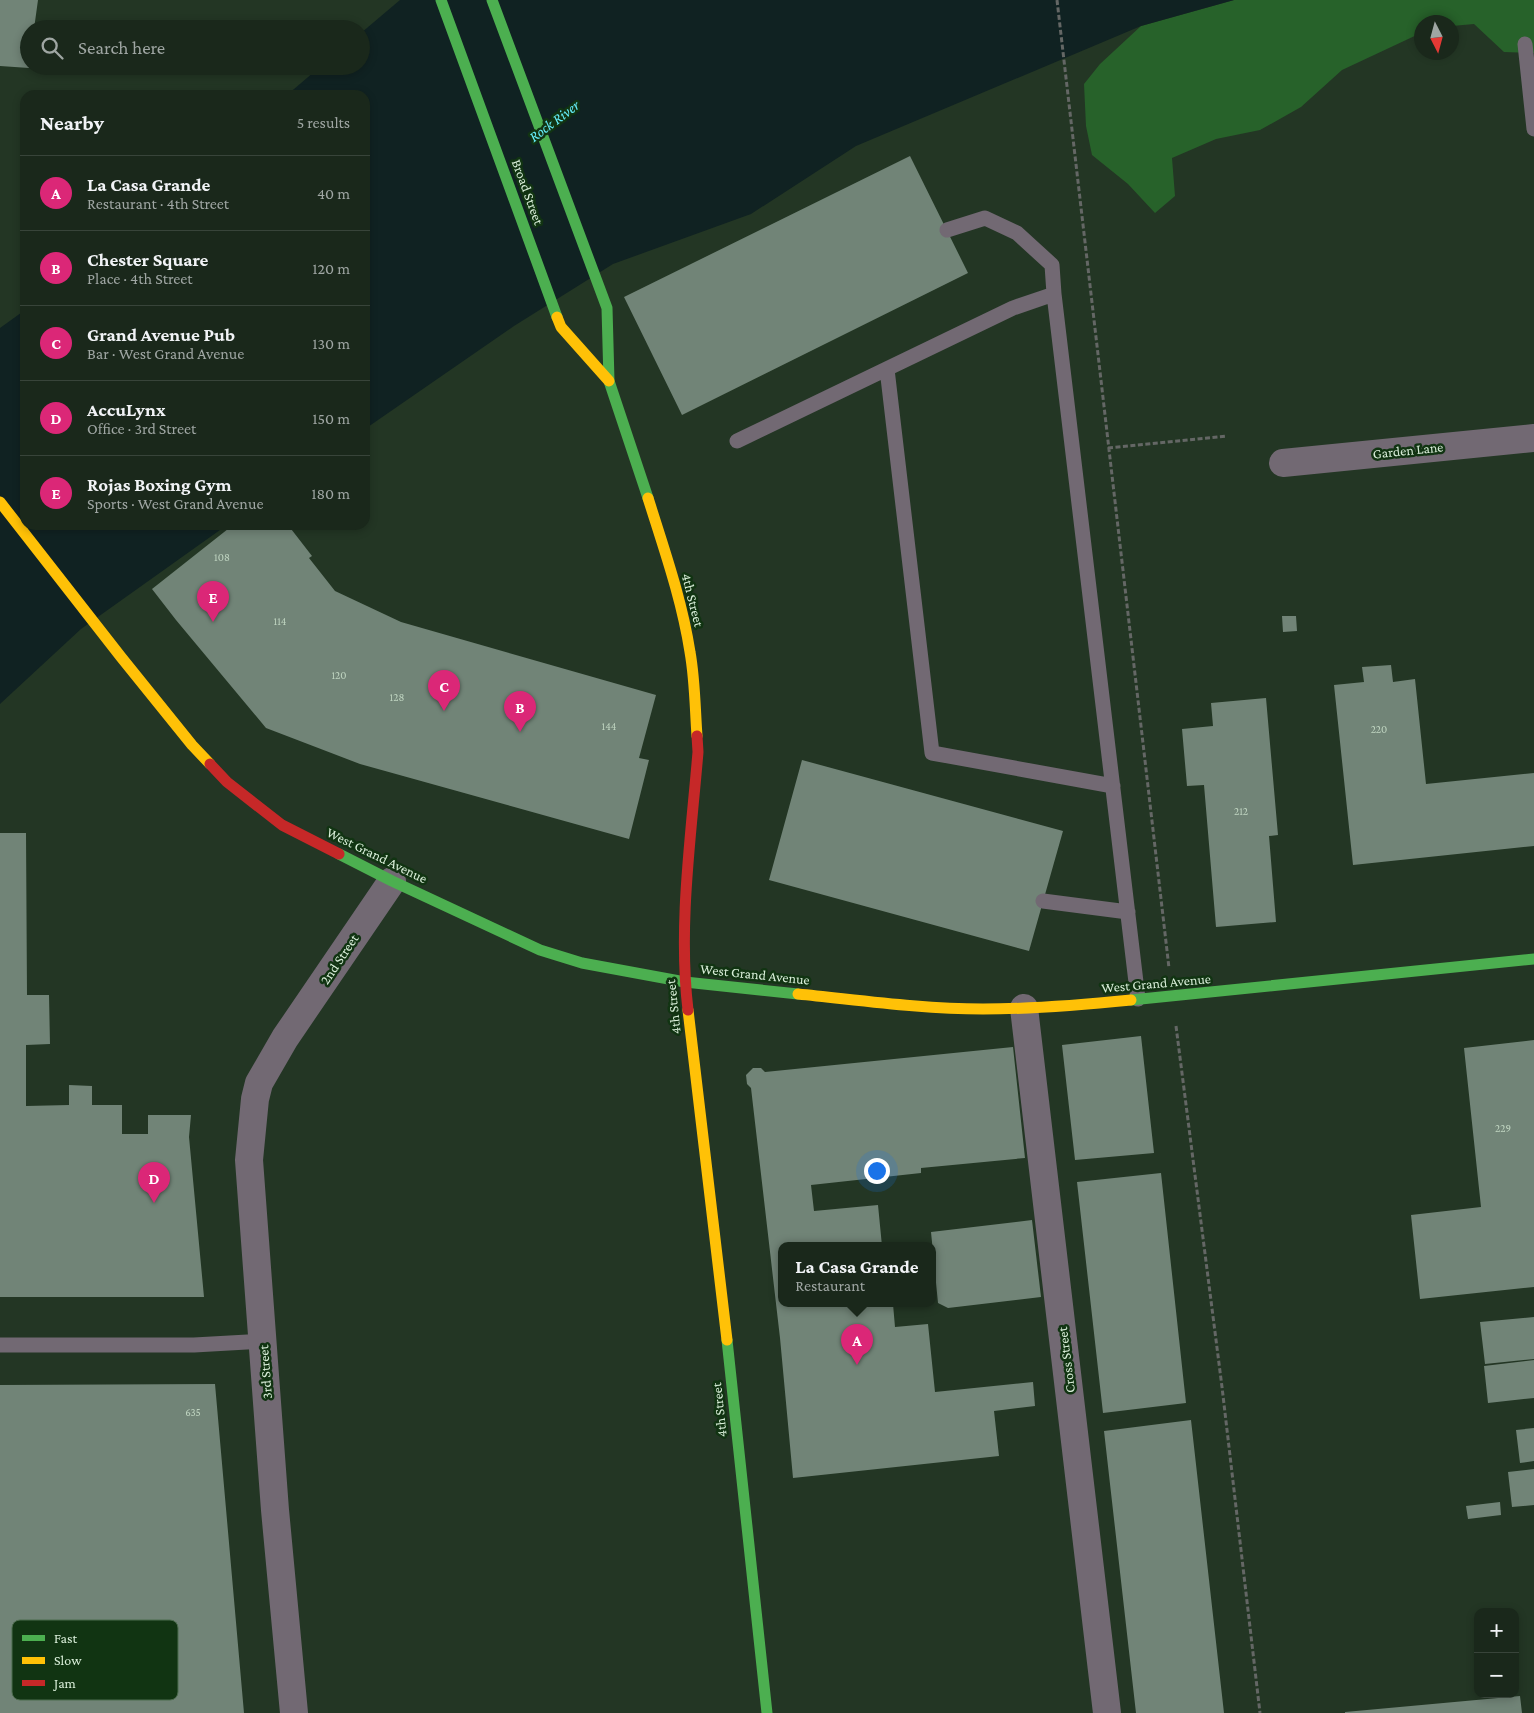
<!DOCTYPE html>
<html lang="en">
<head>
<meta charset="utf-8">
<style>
  body { margin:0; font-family:"Crimson Pro",serif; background:#233024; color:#f1f3f6 }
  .controls { position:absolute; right:15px; bottom:15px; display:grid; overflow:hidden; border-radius:10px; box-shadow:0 2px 8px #0003 }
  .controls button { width:45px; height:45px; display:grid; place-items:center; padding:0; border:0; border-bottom:1px solid #38443a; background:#1a281b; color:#f1f3f6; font:25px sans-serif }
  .compass { position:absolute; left:1414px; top:15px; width:45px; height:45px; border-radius:50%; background:#1a281b; box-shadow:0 2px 8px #0003; rotate:174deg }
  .you { position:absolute; left:876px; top:1170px; width:18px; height:18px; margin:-12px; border:4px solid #fff; border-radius:50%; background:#1a73e8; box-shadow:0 0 0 8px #1a73e833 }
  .badge { display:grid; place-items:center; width:32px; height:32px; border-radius:50%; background:#db2777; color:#fff; font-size:16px; font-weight:700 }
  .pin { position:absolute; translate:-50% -41px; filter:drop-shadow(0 1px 2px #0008) }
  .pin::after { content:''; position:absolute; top:26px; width:18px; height:15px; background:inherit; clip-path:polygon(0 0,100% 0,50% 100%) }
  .popup { position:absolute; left:778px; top:1242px; width:158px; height:65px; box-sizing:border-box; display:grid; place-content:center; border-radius:10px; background:#1a281b; filter:drop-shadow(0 1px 4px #0005); font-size:16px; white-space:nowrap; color:#9fa6a3 }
  .popup b { font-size:19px; color:#f1f3f6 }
  .popup::after { content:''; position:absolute; left:50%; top:100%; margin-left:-10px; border:10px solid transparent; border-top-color:#1a281b }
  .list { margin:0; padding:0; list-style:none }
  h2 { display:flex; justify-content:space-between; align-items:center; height:65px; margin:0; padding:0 20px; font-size:21px }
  h2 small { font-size:16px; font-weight:400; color:#9fa6a3 }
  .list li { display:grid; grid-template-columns:32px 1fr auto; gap:15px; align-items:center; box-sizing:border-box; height:75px; padding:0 20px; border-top:1px solid #38443a }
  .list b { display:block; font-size:19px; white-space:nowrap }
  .list p { margin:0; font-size:16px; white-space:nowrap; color:#9fa6a3 }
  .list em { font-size:16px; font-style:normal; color:#9fa6a3 }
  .icon { flex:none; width:28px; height:28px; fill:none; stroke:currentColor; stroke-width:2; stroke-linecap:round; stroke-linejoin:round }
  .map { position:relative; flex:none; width:1534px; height:1713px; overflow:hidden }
  .search { position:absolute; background:#1a281b; box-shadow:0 2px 8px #0003; left:20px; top:20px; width:350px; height:55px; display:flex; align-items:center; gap:12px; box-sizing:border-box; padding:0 18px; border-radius:28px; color:#9fa6a3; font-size:19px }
  .panel { position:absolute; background:#1a281b; box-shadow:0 2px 8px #0003; left:20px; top:90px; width:350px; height:440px; border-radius:15px }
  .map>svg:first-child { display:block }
  .green { fill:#27622a }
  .water { fill:#102222 }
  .building { fill:#718477 }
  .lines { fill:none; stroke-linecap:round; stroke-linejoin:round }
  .path { stroke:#646765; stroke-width:3; stroke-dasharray:5 2.5; stroke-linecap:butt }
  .lane { stroke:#726973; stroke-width:15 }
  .street { stroke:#726973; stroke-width:28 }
  .fast { stroke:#4caf50; stroke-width:11 }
  .slow { stroke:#ffc107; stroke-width:11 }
  .jam { stroke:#c62828; stroke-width:11 }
  .labels { text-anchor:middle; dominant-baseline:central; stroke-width:5; stroke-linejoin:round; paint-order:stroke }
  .number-label { font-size:11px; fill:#bfd4c0 }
  .street-label { font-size:14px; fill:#d9eed9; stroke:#113412 }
  .water-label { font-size:15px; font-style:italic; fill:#66effc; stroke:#113412 }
  .key { fill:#113412; stroke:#4d6c4e; stroke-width:1 }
  .key-label { font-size:14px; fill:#d9eed9 }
</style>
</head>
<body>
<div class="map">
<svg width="1534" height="1713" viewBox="0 0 1534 1713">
  <rect width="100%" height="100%" fill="#233624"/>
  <path class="green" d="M 1234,0 L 1534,0 L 1534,53 L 1504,52 L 1474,24 L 1452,26 L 1452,22 L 1422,22 L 1421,33 L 1342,70 L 1301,107 L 1260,130 L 1216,139 L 1172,158 L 1175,196 L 1155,213 L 1128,184 L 1092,155 L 1086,126 L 1084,84 L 1100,64 L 1141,26 Z"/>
  <path class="water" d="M 400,0 L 1234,0 L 1141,26 L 856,146 L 751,214 L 613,264 L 514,326 L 365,429 L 365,95 L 287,95 L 321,66 L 361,66 L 361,33 Z
    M 25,310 L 25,525 L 227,525 L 81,629 L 0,704 L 0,328 Z"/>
  <path class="building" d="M 0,0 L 38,0 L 34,29 L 29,29 L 29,68 L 0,66 Z
    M 910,156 L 968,273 L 682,415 L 624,297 Z
    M 233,525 L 288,525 L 312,556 L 309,558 L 335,591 L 401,622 L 656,695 L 639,758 L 649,760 L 629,839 L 360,764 L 266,728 L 176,620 L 152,589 Z
    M 1282,616 L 1296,616 L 1297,631 L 1283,632 Z
    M 1391,665 L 1393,682 L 1415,679 L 1426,784 L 1534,773 L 1534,846 L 1353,865 L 1334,685 L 1364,682 L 1362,667 Z
    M 1266,698 L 1278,835 L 1269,836 L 1276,922 L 1216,927 L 1204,785 L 1187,786 L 1182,729 L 1213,726 L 1211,703 Z
    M 802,760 L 1063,831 L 1029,951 L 769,880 Z
    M 0,833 L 26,833 L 27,995 L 49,995 L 50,1044 L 26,1045 L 26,1106 L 69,1105 L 69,1085 L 92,1086 L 92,1105 L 122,1105 L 122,1134 L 148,1134 L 148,1115 L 191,1115 L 189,1137 L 204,1297 L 0,1297 Z
    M 1141,1036 L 1154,1153 L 1075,1160 L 1062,1045 Z
    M 1534,1040 L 1534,1287 L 1420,1299 L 1411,1215 L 1481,1207 L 1464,1048 Z
    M 1013,1047 L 1025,1158 L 921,1168 L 921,1173 L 811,1185 L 814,1211 L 878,1205 L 882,1246 L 782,1246 L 782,1304 L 893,1304 L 895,1327 L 928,1324 L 935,1392 L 1033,1382 L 1035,1406 L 994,1411 L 999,1456 L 793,1478 L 780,1338 L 751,1088 L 747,1084 L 746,1075 L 753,1068 L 761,1068 L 765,1072 Z
    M 1161,1173 L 1186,1403 L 1103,1413 L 1077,1182 Z
    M 1032,1220 L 1041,1297 L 948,1308 L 938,1303 L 931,1232 Z
    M 1534,1317 L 1534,1359 L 1485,1364 L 1480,1322 Z
    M 1534,1360 L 1534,1398 L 1488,1403 L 1484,1366 Z
    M 215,1384 L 244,1713 L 0,1713 L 0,1385 Z
    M 1191,1420 L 1224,1713 L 1136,1713 L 1104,1431 Z
    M 1534,1428 L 1534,1461 L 1520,1463 L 1516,1430 Z
    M 1534,1469 L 1534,1505 L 1512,1507 L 1508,1472 Z
    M 1500,1502 L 1501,1515 L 1468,1519 L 1466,1506 Z
    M 1520,1696 L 1522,1713 L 1345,1713 L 1345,1712 Z"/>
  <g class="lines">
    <path class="path" d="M 1057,0 L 1169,968
      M 1108,448 L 1227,436
      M 1176,1026 L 1222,1387 L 1260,1713"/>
    <path class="lane" d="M 1525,44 L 1534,129
      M 947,230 L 985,218 L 1017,233 L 1052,265 L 1054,294
      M 887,369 L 932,753 L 1113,786
      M 737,441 L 1013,308 L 1054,294 L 1138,999
      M 1043,901 L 1128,912
      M 0,1345 L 194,1345 L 263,1341"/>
    <path class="street" d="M 1283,463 L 1534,438
      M 1024,1008 L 1107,1713
      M 294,1713 L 275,1510 L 249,1160 L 255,1099 L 259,1083 L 285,1038 L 392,881"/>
    <path class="fast" d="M 441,0 L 557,317
      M 492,0 L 607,308 L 609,381 L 648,498
      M 339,854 L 392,881 L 540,950 L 582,963 L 685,982 L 798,994
      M 1131,1000 L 1534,959
      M 727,1340 L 767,1713"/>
    <path class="slow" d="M 557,317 L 561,327 L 609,381
      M 648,498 C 664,549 682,600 690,652 C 695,680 695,708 697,736
      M 0,502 L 121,657 L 192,745 L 210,764
      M 798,994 C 859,1000 921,1009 983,1009 C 1033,1009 1082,1005 1131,1000
      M 688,1010 L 727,1340"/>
    <path class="jam" d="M 210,764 L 227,782 L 282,825 L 339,854
      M 688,1010 C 678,926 691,837 698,752 L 697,736"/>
  </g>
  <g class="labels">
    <g class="number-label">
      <text x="222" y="557">108</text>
      <text x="280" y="621">114</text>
      <text x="339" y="675">120</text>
      <text x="397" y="697">128</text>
      <text x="609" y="726">144</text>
      <text x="1379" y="729">220</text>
      <text x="1241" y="811">212</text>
      <text x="1503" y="1128">229</text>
      <text x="193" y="1412">635</text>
    </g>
    <g class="street-label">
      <text transform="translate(528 192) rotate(70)">Broad Street</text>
      <text transform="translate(1408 450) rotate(-6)">Garden Lane</text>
      <text transform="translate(693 600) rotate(76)">4th Street</text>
      <text transform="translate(377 855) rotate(26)">West Grand Avenue</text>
      <text transform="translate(339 959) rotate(-56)">2nd Street</text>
      <text transform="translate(755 974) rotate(6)">West Grand Avenue</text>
      <text transform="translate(1156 983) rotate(-5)">West Grand Avenue</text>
      <text transform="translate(673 1007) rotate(-96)">4th Street</text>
      <text transform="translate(1066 1360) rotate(-97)">Cross Street</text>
      <text transform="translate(265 1372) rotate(-94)">3rd Street</text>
      <text transform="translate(719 1410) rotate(-96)">4th Street</text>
    </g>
    <g class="water-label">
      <text transform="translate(554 121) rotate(-37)">Rock River</text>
    </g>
  </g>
  <rect x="12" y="1620" width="166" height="80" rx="8" class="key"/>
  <rect x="22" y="1635" width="23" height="6" fill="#4caf50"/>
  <rect x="22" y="1657" width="23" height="7" fill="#ffc107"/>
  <rect x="22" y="1680" width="23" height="6" fill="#c62828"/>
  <g class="key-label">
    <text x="54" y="1643">Fast</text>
    <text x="54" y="1665">Slow</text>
    <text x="54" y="1688">Jam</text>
  </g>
</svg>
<div class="controls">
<button>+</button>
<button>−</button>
</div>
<svg class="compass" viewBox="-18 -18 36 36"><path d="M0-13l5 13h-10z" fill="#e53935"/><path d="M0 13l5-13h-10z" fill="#9fa6a3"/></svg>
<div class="you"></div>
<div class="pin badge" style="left:857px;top:1365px">A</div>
<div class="popup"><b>La Casa Grande</b>Restaurant</div>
<div class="pin badge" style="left:520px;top:732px">B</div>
<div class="pin badge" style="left:444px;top:711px">C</div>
<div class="pin badge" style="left:154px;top:1203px">D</div>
<div class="pin badge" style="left:213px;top:622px">E</div>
<div class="search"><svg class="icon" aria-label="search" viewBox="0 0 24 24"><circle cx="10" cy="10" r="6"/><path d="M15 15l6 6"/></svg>Search here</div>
<section class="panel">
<h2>Nearby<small>5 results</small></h2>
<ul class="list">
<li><span class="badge">A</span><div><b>La Casa Grande</b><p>Restaurant · 4th Street</p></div><em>40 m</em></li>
<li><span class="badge">B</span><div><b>Chester Square</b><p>Place · 4th Street</p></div><em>120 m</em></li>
<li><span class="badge">C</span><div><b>Grand Avenue Pub</b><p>Bar · West Grand Avenue</p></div><em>130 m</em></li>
<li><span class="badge">D</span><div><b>AccuLynx</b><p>Office · 3rd Street</p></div><em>150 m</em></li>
<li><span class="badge">E</span><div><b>Rojas Boxing Gym</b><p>Sports · West Grand Avenue</p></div><em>180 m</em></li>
</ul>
</section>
</div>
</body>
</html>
